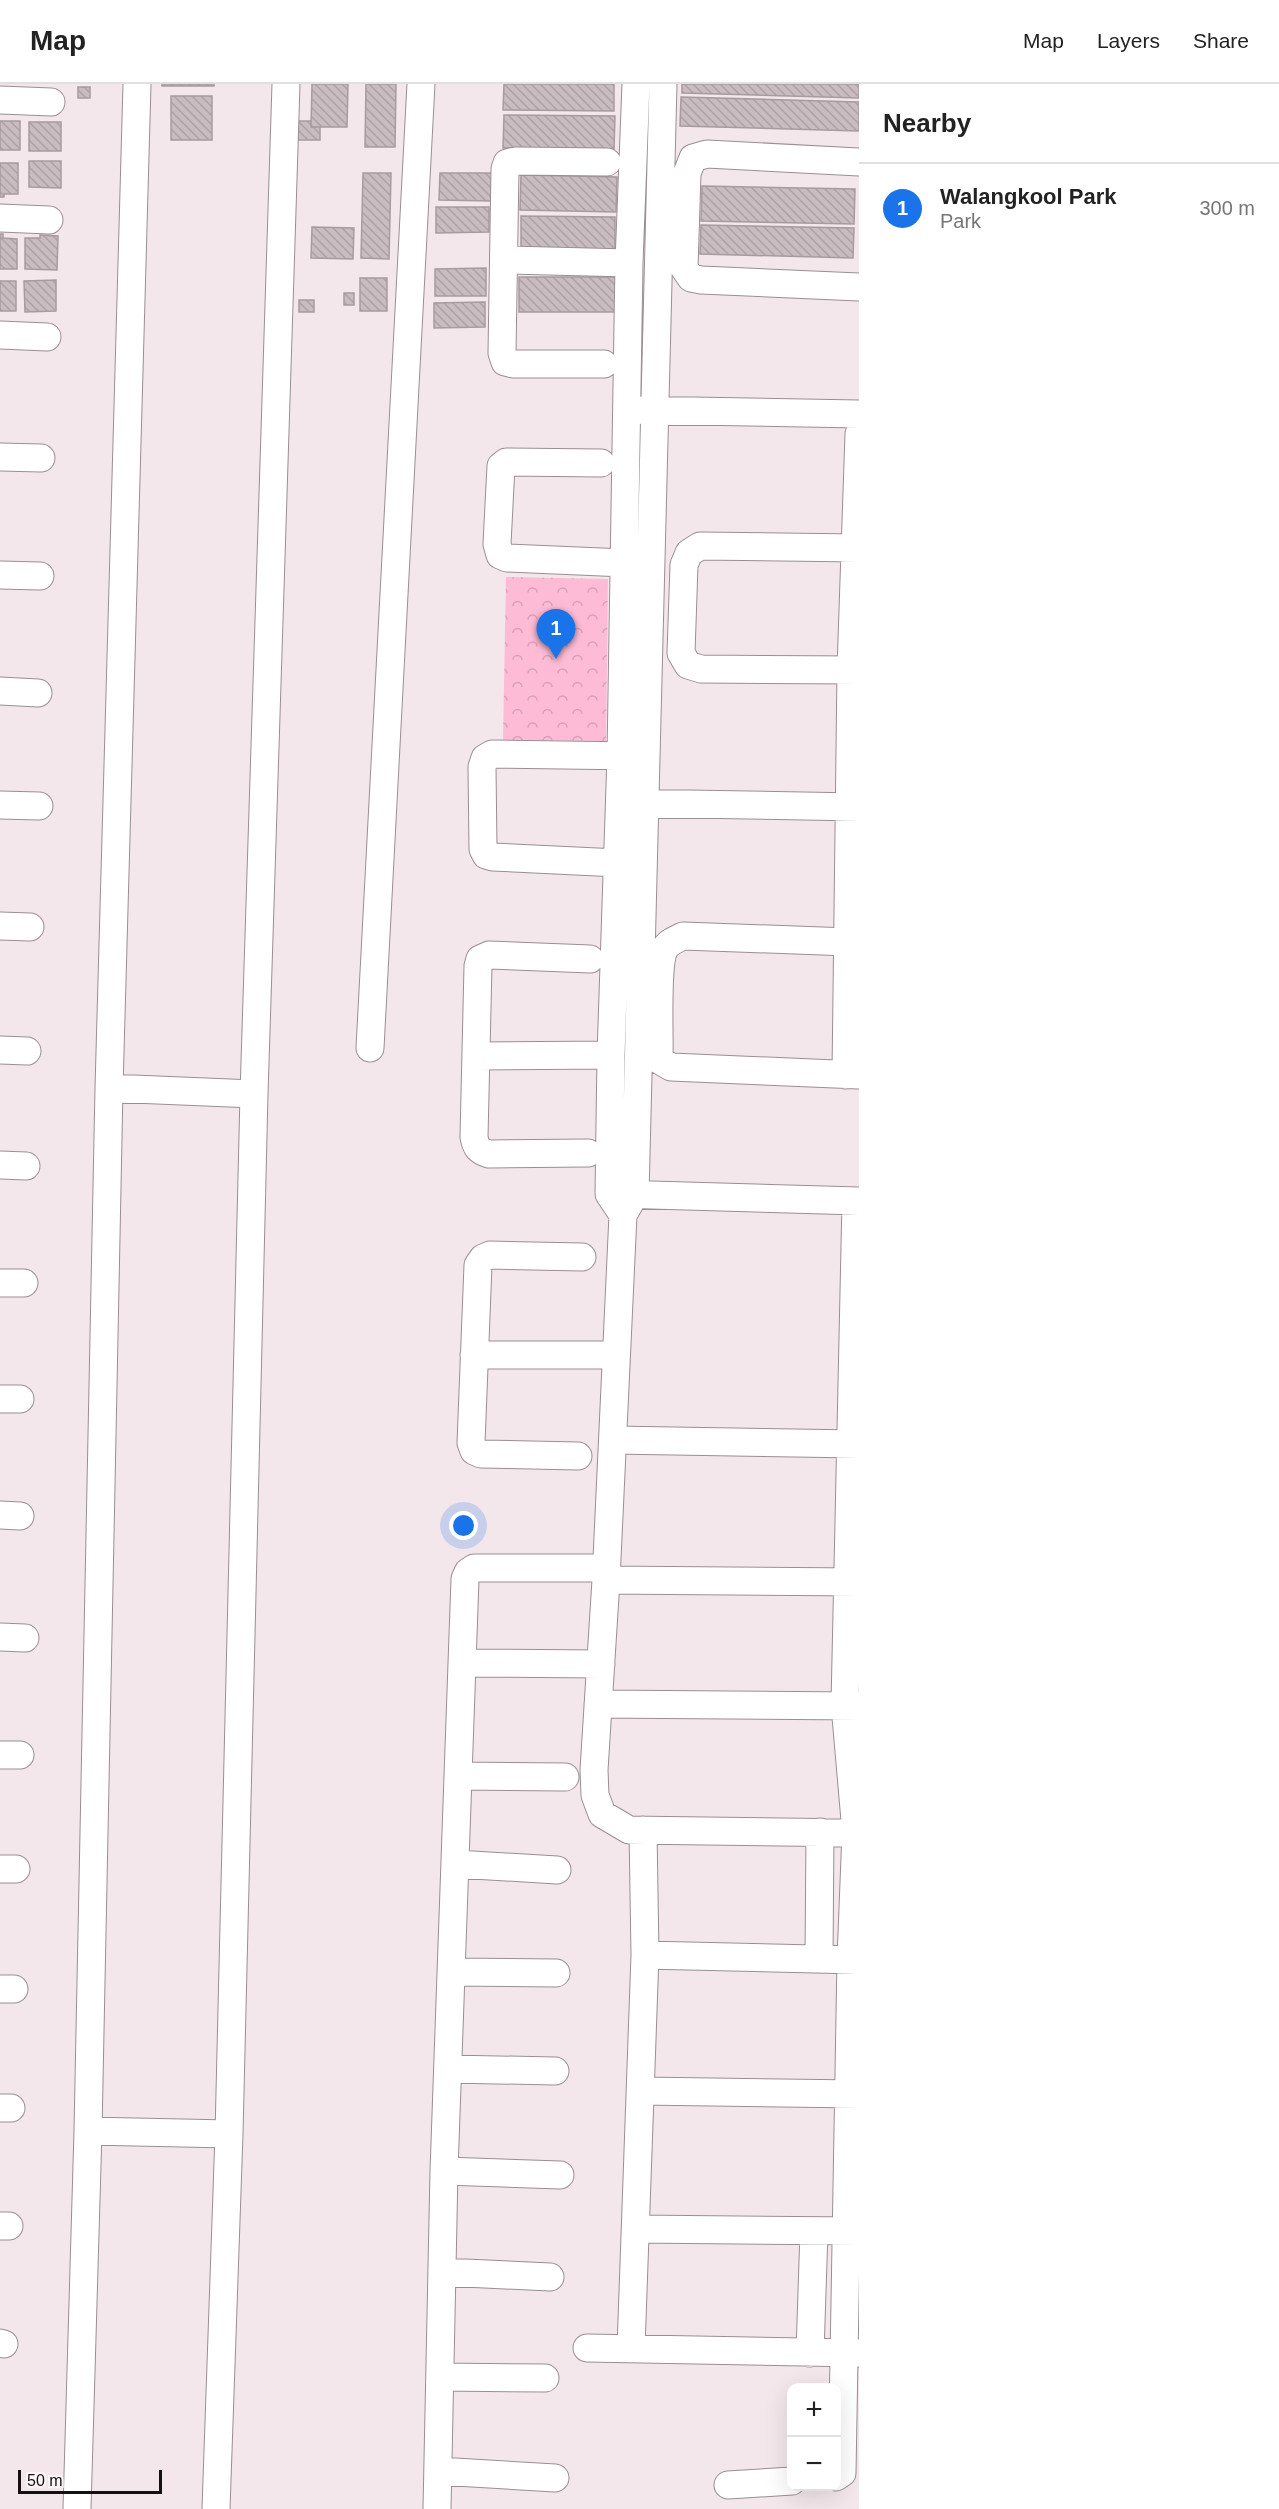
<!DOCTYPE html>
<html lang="en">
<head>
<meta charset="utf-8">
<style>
  body { margin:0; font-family:Arial,sans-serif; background:#f6f6f6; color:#222 }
  .controls { position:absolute; right:18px; bottom:18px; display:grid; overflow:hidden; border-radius:12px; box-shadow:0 6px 24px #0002 }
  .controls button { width:54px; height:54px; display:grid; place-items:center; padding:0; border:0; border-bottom:2px solid #e0e0e0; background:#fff; color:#222; font:30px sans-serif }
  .scale { position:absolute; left:18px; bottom:15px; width:144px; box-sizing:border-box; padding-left:6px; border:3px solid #151012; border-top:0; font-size:16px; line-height:21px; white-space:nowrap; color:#151012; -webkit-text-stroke:4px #fdf6f9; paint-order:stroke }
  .you { position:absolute; left:464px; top:1442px; width:21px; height:21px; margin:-15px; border:4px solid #fff; border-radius:50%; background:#1a73e8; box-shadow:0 0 0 9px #1a73e833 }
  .badge { display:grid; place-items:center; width:39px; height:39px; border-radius:50%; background:#1a73e8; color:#fff; font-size:20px; font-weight:700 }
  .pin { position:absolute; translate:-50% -50px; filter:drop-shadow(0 2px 3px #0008) }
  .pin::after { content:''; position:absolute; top:32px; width:21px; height:18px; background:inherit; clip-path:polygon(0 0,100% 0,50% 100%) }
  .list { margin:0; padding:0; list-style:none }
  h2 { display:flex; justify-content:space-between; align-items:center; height:78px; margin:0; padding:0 24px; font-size:26px }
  h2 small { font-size:20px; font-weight:400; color:#767676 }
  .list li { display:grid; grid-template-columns:39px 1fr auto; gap:18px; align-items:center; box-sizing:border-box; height:90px; padding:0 24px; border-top:2px solid #e0e0e0 }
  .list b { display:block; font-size:22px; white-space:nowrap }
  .list p { margin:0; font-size:20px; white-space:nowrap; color:#767676 }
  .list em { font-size:20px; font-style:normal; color:#767676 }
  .map { position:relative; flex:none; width:859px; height:2425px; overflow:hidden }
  header { display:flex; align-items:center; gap:36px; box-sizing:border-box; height:84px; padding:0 30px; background:#fff; border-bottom:2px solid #e0e0e0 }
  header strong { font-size:28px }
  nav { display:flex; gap:33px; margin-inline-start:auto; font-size:21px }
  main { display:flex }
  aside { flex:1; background:#fff }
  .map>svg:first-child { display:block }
  .park { fill:url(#park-crowns) }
  .building { fill:url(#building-back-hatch); stroke:#a79ba0; stroke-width:1.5 }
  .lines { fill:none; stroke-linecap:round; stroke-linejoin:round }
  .minor-casing { stroke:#9a8e93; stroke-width:29 }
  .minor { stroke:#fff; stroke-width:27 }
</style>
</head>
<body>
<header>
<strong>Map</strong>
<nav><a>Map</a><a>Layers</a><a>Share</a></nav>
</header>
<main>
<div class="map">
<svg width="859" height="2425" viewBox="0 0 859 2425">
  <defs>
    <pattern id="park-crowns" width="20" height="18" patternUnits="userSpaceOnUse" patternTransform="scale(1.5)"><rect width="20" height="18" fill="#fdbbd6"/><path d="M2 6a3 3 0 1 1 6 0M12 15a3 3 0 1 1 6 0" fill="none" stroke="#d8a0b7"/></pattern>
    <pattern id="building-back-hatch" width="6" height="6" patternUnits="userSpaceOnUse" patternTransform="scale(1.5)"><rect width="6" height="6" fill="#c9bcc1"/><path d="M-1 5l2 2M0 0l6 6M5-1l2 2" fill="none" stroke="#aca1a5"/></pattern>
  </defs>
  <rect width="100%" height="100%" fill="#f4e7ec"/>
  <path class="park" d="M 506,493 L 608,495 L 606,657 L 503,656 Z"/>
  <path class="building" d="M 162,0 L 214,0 L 214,2 L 162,2 Z
    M 312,0 L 348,0 L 347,43 L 311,43 Z
    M 366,0 L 396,0 L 395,63 L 365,63 Z
    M 504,0 L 614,0 L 614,27 L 503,26 Z
    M 682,0 L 859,0 L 859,14 L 682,9 Z
    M 78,3 L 90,3 L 90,14 L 78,14 Z
    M 171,12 L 212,12 L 212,56 L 171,56 Z
    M 681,13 L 859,18 L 859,47 L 680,42 Z
    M 504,31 L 615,32 L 614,65 L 503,64 Z
    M 0,37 L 20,37 L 20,66 L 0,66 Z
    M 293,37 L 311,37 L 311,43 L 320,43 L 320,56 L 293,56 Z
    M 29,38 L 61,38 L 61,67 L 29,67 Z
    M 29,77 L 61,77 L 61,104 L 29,103 Z
    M 0,79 L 18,79 L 18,110 L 4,110 L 4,113 L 0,113 Z
    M 363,89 L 391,89 L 389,175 L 361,174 Z
    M 440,89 L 492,89 L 491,117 L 439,116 Z
    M 521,91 L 617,93 L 616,128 L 520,126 Z
    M 702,102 L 855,105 L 854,140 L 701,137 Z
    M 436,123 L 489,123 L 489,148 L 436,149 Z
    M 521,132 L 615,133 L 615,165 L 521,164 Z
    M 701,141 L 854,144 L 853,174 L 700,170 Z
    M 312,143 L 354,144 L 353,175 L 311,174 Z
    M 0,150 L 3,150 L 3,154 L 17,155 L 17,185 L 0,185 Z
    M 40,151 L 58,152 L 57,186 L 25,185 L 25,154 L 40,154 Z
    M 486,184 L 486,212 L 435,212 L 435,185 Z
    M 519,193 L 617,193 L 617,228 L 519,228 Z
    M 360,194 L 387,194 L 387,227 L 360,227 Z
    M 56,196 L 56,227 L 25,228 L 24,197 Z
    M 0,197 L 16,197 L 16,227 L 0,227 Z
    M 344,209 L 354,209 L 354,221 L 344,221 Z
    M 299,216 L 314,216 L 314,228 L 299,228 Z
    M 485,218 L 485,243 L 434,244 L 434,219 Z"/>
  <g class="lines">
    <g class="minor-casing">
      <path id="minor" d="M 663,0 L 635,1110 L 623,1131 L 606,1496 L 594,1686 L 595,1711 L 602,1730 L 629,1746 L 859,1749
        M 0,16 L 51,18
        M 859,78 L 707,70 L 693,74 L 687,89 L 684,184 L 691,194 L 701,196 L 859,203
        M 0,134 L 49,136
        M 504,176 L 629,179
        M 0,251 L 47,253
        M 604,280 L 513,280 L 505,278 L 502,269 L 505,85 L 507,79 L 515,77 L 607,78
        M 635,326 L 859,330
        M 0,373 L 41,374
        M 601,379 L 506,378 L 501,382 L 497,460 L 500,471 L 507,474 L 625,479
        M 859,464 L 700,462 L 689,469 L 684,481 L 681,569 L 688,581 L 701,585 L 859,586
        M 0,491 L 40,492
        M 0,607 L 38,609
        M 627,719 L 859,723
        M 0,721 L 39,722
        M 618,779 L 493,773 L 486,771 L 483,765 L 482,683 L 485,674 L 492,670 L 637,672
        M 0,842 L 30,843
        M 849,858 L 683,852 C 675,856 668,858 664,866 C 656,883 660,953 659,976 L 671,983 L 859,991
        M 370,964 L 421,0
        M 0,966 L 27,967
        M 476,972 L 611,971
        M 846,991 L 851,585 L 859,350
        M 109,1004 L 254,1010
        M 588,1069 L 489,1070 C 479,1067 476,1064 474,1053 L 478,882 L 480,875 L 489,871 L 590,875
        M 0,1081 L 26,1082
        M 617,1110 L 859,1117
        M 623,1131 L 609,1110 L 611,971 L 621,672 L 629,179 L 636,0
        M 0,1199 L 24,1199
        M 474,1271 L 616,1271
        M 0,1315 L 20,1315
        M 613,1356 L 859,1360
        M 578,1372 L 481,1370 L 474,1367 L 471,1359 L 478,1181 L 483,1174 L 490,1171 L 582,1173
        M 0,1431 L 20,1432
        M 606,1496 L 859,1498
        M 0,1553 L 25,1554
        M 463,1579 L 601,1580
        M 598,1620 L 859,1622
        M 0,1671 L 20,1671
        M 459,1692 L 565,1693
        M 456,1780 L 557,1786
        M 0,1785 L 16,1785
        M 645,1871 L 859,1876
        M 819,1875 L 820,1748
        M 452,1888 L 556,1889
        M 0,1905 L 14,1905
        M 448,1985 L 555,1987
        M 641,2007 L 859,2010
        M 0,2024 L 11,2024
        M 88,2047 L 229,2050
        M 444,2087 L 560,2091
        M 0,2142 L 9,2142
        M 636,2145 L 859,2147
        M 443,2188 L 550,2193
        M 0,2259 L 4,2260
        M 587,2264 L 859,2269
        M 631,2264 L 645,1871 L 643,1746
        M 810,2269 L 814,2147
        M 440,2293 L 545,2294
        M 438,2387 L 555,2394
        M 836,2393 L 842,2389 L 851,1875 L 856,1748 L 845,1621 L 856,1117
        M 728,2401 L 792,2397
        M 77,2425 L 88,2047 L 109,1004 L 137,0
        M 216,2425 L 229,2050 L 254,1010 L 286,0
        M 437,2425 L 444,2087 L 465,1495 L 468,1488 L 474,1484 L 607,1484"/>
    </g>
    <use href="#minor" class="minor"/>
  </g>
</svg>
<div class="controls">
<button>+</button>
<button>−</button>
</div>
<div class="scale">50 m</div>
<div class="you"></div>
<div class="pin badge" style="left:556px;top:575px">1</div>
</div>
<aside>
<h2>Nearby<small></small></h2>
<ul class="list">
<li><span class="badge">1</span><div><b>Walangkool Park</b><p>Park</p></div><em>300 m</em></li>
</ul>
</aside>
</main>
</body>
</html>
